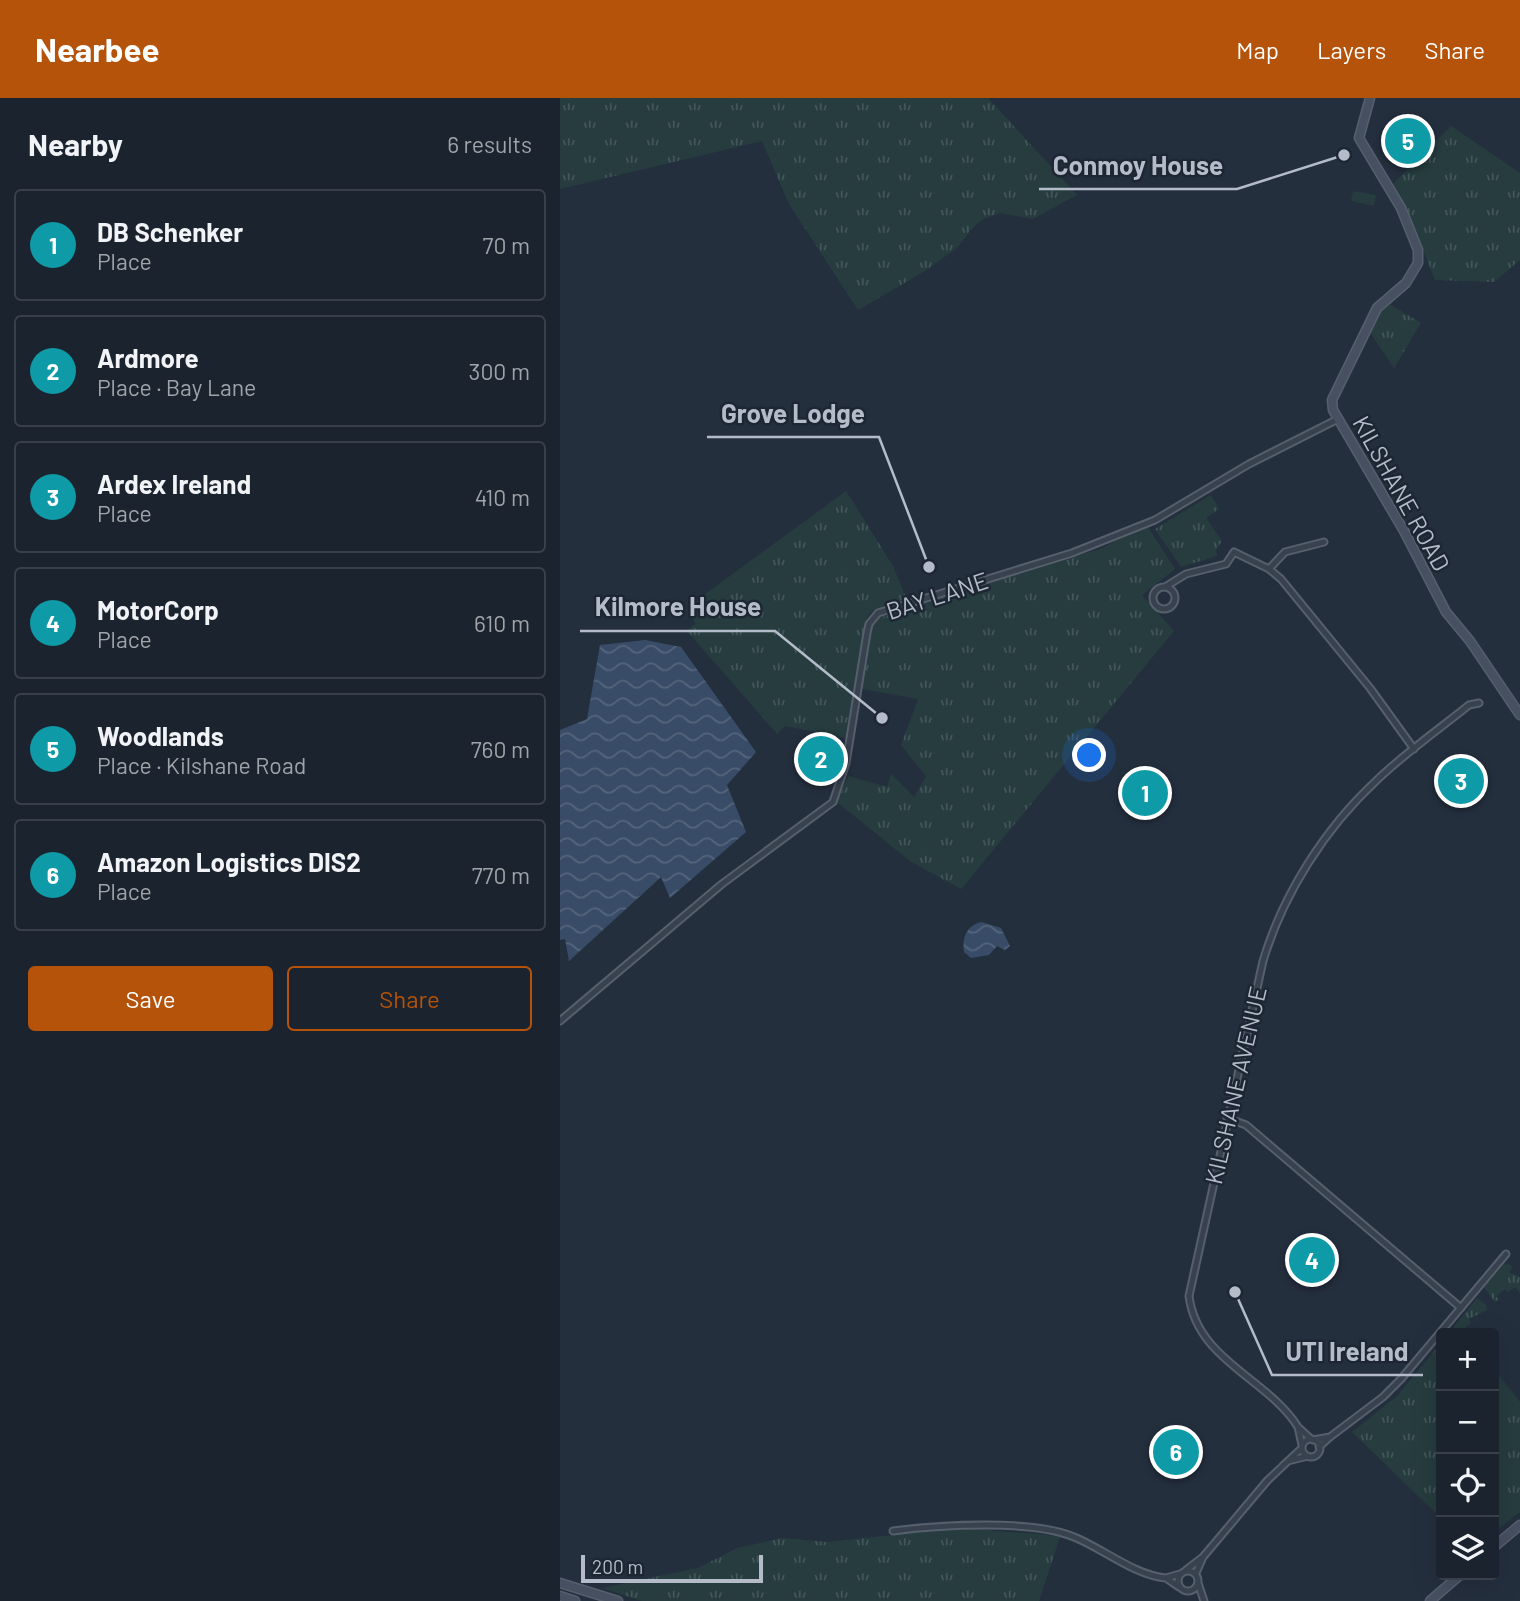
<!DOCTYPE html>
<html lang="en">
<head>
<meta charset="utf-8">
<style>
  body { margin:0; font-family:Barlow,sans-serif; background:#282f3a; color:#f1f3f6 }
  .controls { position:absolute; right:21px; bottom:21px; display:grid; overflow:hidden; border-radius:7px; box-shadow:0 7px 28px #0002 }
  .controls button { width:63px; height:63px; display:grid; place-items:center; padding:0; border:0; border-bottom:2px solid #39404a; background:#1b232e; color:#f1f3f6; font:35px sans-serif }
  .scale { position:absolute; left:21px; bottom:18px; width:182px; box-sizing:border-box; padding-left:7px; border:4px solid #b4bcc9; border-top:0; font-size:19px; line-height:24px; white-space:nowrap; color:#b4bcc9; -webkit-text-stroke:5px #1d2633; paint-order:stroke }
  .you { position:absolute; left:530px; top:658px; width:24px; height:24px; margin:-18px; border:5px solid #fff; border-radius:50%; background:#1a73e8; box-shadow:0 0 0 10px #1a73e833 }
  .badge { display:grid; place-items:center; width:46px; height:46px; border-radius:50%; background:#b45309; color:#fff; font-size:23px; font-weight:700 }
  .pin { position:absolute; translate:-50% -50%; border:4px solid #fff; box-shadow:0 2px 7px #0006 }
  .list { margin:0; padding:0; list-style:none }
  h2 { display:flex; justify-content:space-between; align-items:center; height:91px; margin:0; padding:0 28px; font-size:30px }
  h2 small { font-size:23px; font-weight:400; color:#a0a4aa }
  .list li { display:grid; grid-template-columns:46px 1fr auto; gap:21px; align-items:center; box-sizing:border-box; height:112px; margin:0 14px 14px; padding:0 14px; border:2px solid #39404a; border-radius:7px }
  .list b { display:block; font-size:26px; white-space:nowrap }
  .list p { margin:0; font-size:23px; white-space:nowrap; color:#a0a4aa }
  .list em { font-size:23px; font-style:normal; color:#a0a4aa }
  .actions { display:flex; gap:14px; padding:21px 28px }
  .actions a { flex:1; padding:16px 0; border:2px solid #b45309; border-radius:7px; text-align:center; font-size:24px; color:#b45309 }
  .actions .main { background:#b45309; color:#fff }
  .icon { flex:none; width:38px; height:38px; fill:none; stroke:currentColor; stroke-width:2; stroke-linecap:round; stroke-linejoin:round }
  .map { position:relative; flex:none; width:960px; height:1503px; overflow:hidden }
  header { display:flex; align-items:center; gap:42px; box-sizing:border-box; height:98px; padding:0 35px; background:#b45309; color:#fff }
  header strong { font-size:33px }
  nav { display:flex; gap:38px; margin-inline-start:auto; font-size:24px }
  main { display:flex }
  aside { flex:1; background:#1b232e }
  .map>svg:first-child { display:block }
  .grass { fill:url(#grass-tufts) }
  .pitch { fill:#263c3f }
  .water { fill:url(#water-waves) }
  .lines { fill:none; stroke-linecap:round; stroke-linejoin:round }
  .street-casing { stroke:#565f6c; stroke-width:9 }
  .secondary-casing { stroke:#565f6c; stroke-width:11 }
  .street { stroke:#38414e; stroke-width:5 }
  .secondary { stroke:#465061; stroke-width:8 }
  .labels { text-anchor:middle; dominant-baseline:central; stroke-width:5; stroke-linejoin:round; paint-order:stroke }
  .street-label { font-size:24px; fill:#b4bcc9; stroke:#1d2633 }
  .leader { fill:none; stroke:#b4bcc9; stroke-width:2.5 }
  .callout-dot { fill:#b4bcc9; stroke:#1d2633; stroke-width:2.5 }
  .callout-label { font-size:26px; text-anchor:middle; font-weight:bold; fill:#b4bcc9; stroke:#1d2633; stroke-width:5; stroke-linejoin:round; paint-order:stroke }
</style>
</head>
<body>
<header>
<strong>Nearbee</strong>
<nav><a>Map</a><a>Layers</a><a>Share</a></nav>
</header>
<main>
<aside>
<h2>Nearby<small>6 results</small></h2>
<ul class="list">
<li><span class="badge" style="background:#0f9aa8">1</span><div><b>DB Schenker</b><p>Place</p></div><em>70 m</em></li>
<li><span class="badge" style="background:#0f9aa8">2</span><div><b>Ardmore</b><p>Place · Bay Lane</p></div><em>300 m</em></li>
<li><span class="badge" style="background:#0f9aa8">3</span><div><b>Ardex Ireland</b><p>Place</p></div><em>410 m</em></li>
<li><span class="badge" style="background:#0f9aa8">4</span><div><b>MotorCorp</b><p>Place</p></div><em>610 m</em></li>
<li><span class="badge" style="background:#0f9aa8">5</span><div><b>Woodlands</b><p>Place · Kilshane Road</p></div><em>760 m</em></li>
<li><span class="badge" style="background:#0f9aa8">6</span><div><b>Amazon Logistics DIS2</b><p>Place</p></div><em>770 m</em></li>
</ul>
<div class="actions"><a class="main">Save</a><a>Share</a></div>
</aside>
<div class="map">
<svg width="960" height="1503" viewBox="0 0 960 1503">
  <defs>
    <pattern id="grass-tufts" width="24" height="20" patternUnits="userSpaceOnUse" patternTransform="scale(1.75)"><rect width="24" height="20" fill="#263c3f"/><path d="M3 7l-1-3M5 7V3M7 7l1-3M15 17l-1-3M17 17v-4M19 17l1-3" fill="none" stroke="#435659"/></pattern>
    <pattern id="water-waves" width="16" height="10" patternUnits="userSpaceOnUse" patternTransform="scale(1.75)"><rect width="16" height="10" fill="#394c67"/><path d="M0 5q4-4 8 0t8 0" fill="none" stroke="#53647b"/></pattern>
  </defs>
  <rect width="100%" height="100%" fill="#242f3e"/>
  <path class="grass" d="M 0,0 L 428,0 L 517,97 L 473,121 L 440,115 L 425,120 L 413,129 L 397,150 L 365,173 L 298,212 L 229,106 L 202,43 L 0,91 Z
    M 891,28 L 960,75 L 960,162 L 934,184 L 875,182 L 846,109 L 832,87 Z
    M 826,204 L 861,225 L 834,270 L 809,233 Z
    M 286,393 L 333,468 L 347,502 L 313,512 L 307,519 L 286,640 L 225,628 L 217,636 L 127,533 L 135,526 L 129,508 Z
    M 651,397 L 659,411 L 646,420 L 662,443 L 656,452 L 657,458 L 621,469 L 595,431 Z
    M 586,426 L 615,471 L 582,497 L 614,533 L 401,791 L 350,763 L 277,704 L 288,678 L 327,689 L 331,676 L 354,699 L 366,678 L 341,647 L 358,601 L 302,591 L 310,534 L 316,521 L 543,450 Z
    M 949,1166 L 953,1169 L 949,1174 L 960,1179 L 960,1195 L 955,1189 L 948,1194 L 945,1191 L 936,1198 L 939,1202 L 935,1204 L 924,1189 L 943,1167 Z
    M 917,1200 L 926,1207 L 927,1212 L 909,1221 L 911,1225 L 905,1230 L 909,1235 L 889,1235 Z
    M 881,1245 L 881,1420 L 792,1334 L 837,1298 Z
    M 934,1271 L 960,1304 L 960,1414 L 934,1434 Z
    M 410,1429 C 440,1436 470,1433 500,1439 L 479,1503 L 82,1503 L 42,1490 L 138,1470 L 177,1450 L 223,1440 L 267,1444 Z"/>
  <path class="pitch" d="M 793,93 L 816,97 L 814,108 L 791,103 Z"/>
  <path class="water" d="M 85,542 L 121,549 L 196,654 L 167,687 L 186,734 L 110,800 L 101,779 L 9,863 L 5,841 L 0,842 L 0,632 L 27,621 L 40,547 Z
    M 421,824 L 441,830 L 450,848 L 445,852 L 437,848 L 429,857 L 411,860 L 404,854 C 402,840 406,828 421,824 Z"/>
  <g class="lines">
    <g class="street-casing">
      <path id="street" d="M 709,471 L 725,454 L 764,444
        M 605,489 L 626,476 L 666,466 L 674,454 L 709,471 L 721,481 L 810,590 L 854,651
        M593 500a11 11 0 1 1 22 0a11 11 0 1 1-22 0Z
        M 0,923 L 162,786 L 273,704 L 286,665 L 307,535 L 309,526 L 318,515 L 512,455 L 595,422 L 689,366 L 778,321
        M 667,1020 L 686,1027 L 901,1210
        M 738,1329 C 707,1280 637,1262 629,1198 L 703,863 C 723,796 765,730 817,682 C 845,655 878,632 909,607 L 919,605
        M 770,1339 L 823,1299 L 841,1281 L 946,1156
        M742 1350a9 9 0 1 1 18 0a9 9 0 1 1-18 0Z
        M 753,1342 L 770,1339 L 759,1349
        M 742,1347 L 738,1329 L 751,1341
        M 742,1350 L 728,1363 L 748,1358
        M 333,1433 C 379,1427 471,1421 514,1439 C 544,1451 574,1477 606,1480
        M 643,1459 L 707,1383 L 728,1363
        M 626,1472 L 643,1459 L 636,1475
        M618 1483a10 10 0 1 1 20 0a10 10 0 1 1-20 0Z
        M 638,1485 L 644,1503
        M 619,1489 L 606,1480 L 620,1476"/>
    </g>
    <g class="secondary-casing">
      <path id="secondary" d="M 810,0 L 799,40 L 841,110 L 858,152 L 858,165 L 846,185 L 817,210 L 772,302 L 773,312 L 844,433 L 886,514 L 910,543 L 960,617
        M 934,1449 L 960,1427
        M 0,1485 L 58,1503
        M 0,1498 L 15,1503
        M 870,1503 L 900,1477"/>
    </g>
    <use href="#street" class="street"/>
    <use href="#secondary" class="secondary"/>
  </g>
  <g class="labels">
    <g class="street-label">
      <text transform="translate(842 395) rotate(61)">KILSHANE ROAD</text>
      <text transform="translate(377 497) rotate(-18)">BAY LANE</text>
      <text transform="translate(675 987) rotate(-77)">KILSHANE AVENUE</text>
    </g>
  </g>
  <path class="leader" d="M784 57L677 91H479M369 469L319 339H147M322 620L215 533H20M675 1194L712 1277H863"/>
  <g class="callout-dot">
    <circle cx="784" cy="57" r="7"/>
    <circle cx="369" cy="469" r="7"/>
    <circle cx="322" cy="620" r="7"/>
    <circle cx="675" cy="1194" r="7"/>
  </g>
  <g class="callout-label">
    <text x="578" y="77">Conmoy House</text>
    <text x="233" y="325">Grove Lodge</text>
    <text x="118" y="518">Kilmore House</text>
    <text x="787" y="1263">UTI Ireland</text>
  </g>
</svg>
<div class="controls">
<button>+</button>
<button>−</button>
<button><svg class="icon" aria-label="locate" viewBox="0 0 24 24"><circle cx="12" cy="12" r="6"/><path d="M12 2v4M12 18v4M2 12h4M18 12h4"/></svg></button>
<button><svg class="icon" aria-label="layers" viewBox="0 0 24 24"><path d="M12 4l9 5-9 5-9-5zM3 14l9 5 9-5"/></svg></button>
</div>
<div class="scale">200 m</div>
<div class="you"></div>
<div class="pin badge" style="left:585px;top:695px;background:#0f9aa8">1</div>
<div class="pin badge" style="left:261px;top:661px;background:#0f9aa8">2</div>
<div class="pin badge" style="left:901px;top:683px;background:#0f9aa8">3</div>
<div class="pin badge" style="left:752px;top:1162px;background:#0f9aa8">4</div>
<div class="pin badge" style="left:848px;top:43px;background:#0f9aa8">5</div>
<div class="pin badge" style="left:616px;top:1354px;background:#0f9aa8">6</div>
</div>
</main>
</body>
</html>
